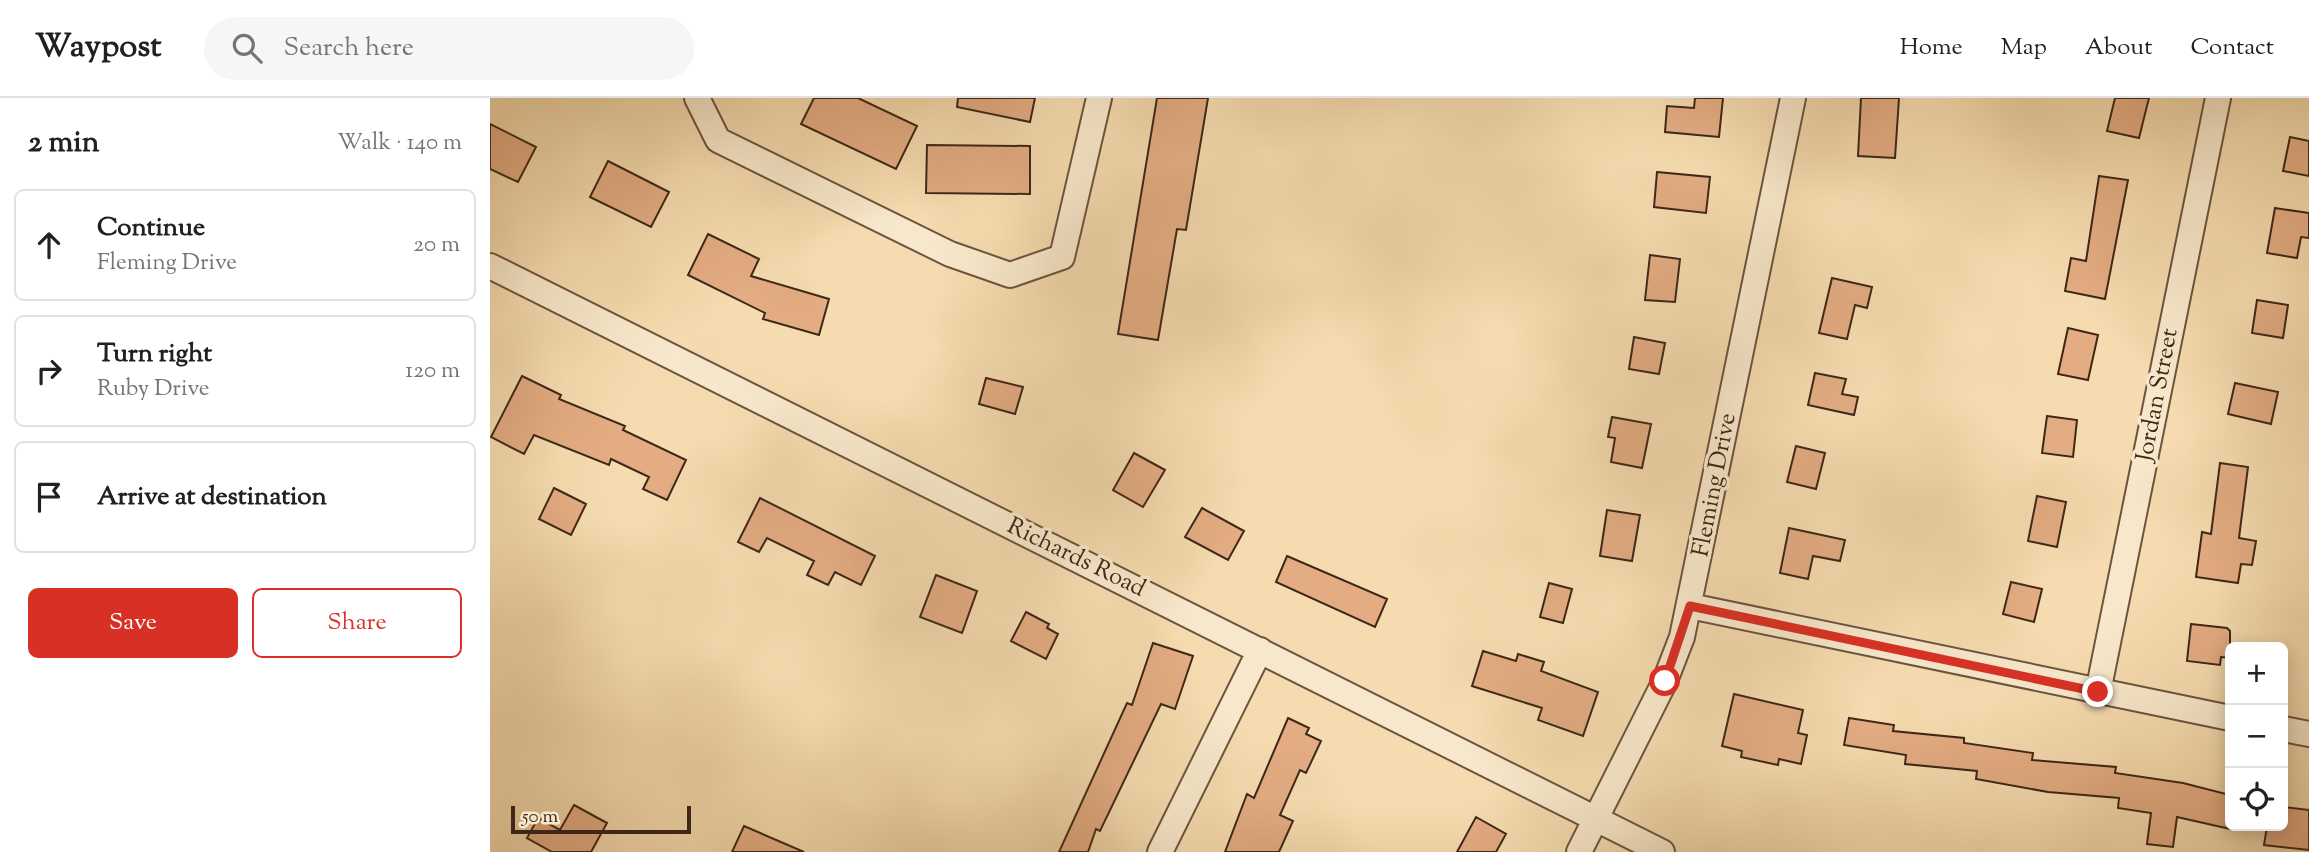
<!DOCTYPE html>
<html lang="en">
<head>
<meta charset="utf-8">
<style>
  body { margin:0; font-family:"Sorts Mill Goudy",serif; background:#f6f6f6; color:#202124 }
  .controls { position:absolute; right:21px; bottom:21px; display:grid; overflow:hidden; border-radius:10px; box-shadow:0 4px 18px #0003 }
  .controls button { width:63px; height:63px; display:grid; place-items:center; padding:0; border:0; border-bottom:2px solid #e0e0e0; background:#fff; color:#202124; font:35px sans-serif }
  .scale { position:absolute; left:21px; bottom:18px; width:180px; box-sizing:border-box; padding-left:7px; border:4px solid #3e2719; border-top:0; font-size:19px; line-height:24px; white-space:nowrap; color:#3e2719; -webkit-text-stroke:5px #f8e8cb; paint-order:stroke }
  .stop { position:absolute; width:21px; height:21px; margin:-16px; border:5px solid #d93025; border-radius:50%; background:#fff }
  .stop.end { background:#d93025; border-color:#fff; box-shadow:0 2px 7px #0008 }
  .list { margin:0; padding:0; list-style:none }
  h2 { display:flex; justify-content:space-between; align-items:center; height:91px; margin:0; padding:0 28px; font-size:30px }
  h2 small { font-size:23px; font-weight:400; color:#757577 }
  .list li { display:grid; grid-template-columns:46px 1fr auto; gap:21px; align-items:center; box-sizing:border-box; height:112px; margin:0 14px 14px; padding:0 14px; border:2px solid #e0e0e0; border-radius:10px }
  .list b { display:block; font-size:26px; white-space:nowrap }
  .list p { margin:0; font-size:23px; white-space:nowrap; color:#757577 }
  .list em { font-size:23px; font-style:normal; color:#757577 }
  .actions { display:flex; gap:14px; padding:21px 28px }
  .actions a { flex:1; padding:16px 0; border:2px solid #d93025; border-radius:10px; text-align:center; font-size:24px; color:#d93025 }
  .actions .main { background:#d93025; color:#fff }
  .icon { flex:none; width:38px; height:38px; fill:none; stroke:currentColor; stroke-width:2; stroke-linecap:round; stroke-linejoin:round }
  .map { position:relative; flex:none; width:1819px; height:754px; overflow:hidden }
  header { display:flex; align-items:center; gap:42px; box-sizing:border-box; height:98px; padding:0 35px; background:#fff; border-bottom:2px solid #e0e0e0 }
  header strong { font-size:33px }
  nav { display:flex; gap:38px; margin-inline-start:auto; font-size:24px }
  .search { width:490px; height:63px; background:#f6f6f6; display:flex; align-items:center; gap:18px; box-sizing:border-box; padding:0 24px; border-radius:38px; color:#757577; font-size:26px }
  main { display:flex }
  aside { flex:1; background:#fff }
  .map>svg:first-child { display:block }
  .building { fill:#e3ac83; stroke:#3e2719; stroke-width:2 }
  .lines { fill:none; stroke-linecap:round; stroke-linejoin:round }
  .minor-casing { stroke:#6c543e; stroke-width:28 }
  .minor { stroke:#f8e8cb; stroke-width:24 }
  .route { stroke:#d93025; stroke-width:9 }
  .labels { text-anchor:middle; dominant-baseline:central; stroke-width:7; stroke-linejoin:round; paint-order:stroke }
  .street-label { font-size:24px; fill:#3e2719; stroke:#f8e8cb }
</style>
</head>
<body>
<header>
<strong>Waypost</strong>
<div class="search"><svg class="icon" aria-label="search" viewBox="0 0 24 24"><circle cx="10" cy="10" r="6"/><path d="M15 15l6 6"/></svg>Search here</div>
<nav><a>Home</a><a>Map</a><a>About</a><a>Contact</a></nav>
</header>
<main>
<aside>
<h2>2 min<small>Walk · 140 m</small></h2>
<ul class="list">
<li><svg class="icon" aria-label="ahead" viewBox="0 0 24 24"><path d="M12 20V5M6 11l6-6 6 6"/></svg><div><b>Continue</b><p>Fleming Drive</p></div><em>20 m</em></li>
<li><svg class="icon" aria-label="right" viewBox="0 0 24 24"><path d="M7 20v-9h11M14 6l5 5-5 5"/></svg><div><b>Turn right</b><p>Ruby Drive</p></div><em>120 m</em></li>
<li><svg class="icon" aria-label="arrive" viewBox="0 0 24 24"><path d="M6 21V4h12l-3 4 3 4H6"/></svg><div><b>Arrive at destination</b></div></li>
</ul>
<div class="actions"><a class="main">Save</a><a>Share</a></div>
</aside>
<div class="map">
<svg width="1819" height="754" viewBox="0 0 1819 754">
  <rect width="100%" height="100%" fill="#f5dbaf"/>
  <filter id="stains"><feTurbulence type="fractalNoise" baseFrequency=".00286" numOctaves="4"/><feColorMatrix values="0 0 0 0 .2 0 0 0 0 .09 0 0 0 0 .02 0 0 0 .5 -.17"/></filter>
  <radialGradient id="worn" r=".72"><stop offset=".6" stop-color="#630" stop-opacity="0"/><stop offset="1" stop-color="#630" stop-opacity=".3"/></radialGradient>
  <path class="building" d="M 324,0 L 368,0 L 427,28 L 406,71 L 311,26 Z
    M 468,0 L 545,0 L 540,24 L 467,9 Z
    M 667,0 L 718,0 L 696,132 L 687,131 L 668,242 L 628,236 Z
    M 1205,0 L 1233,0 L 1229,39 L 1175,34 L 1177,8 L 1204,10 Z
    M 1371,0 L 1409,0 L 1405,60 L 1368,58 Z
    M 1625,0 L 1659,0 L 1649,40 L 1617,33 Z
    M 0,26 L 46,49 L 28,84 L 0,71 Z
    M 1800,39 L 1819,43 L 1819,78 L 1793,73 Z
    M 437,47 L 540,48 L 540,96 L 436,95 Z
    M 118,63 L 179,94 L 161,129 L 100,99 Z
    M 1167,74 L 1220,79 L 1216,115 L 1164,109 Z
    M 1609,78 L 1638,82 L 1615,201 L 1575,193 L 1581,160 L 1596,163 Z
    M 1785,110 L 1819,115 L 1819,140 L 1811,139 L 1807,160 L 1777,155 Z
    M 218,136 L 269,161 L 261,178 L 339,201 L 329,237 L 273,221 L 275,215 L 198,177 Z
    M 1160,157 L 1190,161 L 1185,204 L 1155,202 Z
    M 1342,180 L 1382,189 L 1377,210 L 1365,207 L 1357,241 L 1329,235 Z
    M 1767,202 L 1798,207 L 1793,240 L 1762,235 Z
    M 1578,230 L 1608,237 L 1598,282 L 1568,276 Z
    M 1144,239 L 1175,245 L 1169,276 L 1139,271 Z
    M 1325,275 L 1356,281 L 1352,296 L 1368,299 L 1364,317 L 1318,307 Z
    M 32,278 L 71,297 L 69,301 L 135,328 L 133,332 L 196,362 L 177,402 L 153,391 L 159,379 L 121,361 L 119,367 L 44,337 L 34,356 L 1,339 Z
    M 496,280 L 533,289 L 525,316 L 489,306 Z
    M 1745,285 L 1788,294 L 1781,326 L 1738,316 Z
    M 1557,318 L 1587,322 L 1583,359 L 1552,355 Z
    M 1122,319 L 1161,326 L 1152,370 L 1121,364 L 1125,340 L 1118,339 Z
    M 1306,348 L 1335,355 L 1326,391 L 1297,384 Z
    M 644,355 L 675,372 L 653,409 L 623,392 Z
    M 1730,365 L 1758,369 L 1749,440 L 1766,443 L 1762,467 L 1751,466 L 1748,485 L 1706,479 L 1712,434 L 1721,436 Z
    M 64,390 L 96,406 L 81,437 L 49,421 Z
    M 1547,398 L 1576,404 L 1567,449 L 1538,443 Z
    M 270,400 L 385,458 L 371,487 L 345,474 L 338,487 L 317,477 L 324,463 L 277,440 L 269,454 L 248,444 Z
    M 712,410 L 754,433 L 738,462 L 695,439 Z
    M 1117,412 L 1150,417 L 1142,463 L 1110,458 Z
    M 1299,430 L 1355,442 L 1350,463 L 1323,458 L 1318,481 L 1290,475 Z
    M 797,458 L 897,501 L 885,529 L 786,484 Z
    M 446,477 L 487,493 L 472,535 L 430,519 Z
    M 1521,484 L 1552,491 L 1544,524 L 1513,516 Z
    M 1059,485 L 1082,491 L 1073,525 L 1050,519 Z
    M 536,514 L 559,526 L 557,530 L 568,536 L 556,561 L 521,543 Z
    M 1701,526 L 1737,530 L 1740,533 L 1740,560 L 1731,559 L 1730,567 L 1697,563 Z
    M 663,545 L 703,558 L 685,611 L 671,606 L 610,733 L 606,731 L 598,754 L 569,754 L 637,605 L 642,607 Z
    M 993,553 L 1026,563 L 1028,556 L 1054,564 L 1051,573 L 1108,594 L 1093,638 L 1048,622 L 1052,610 L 982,588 Z
    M 1244,596 L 1313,612 L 1308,635 L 1317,637 L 1311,666 L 1289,661 L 1288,667 L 1251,659 L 1252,653 L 1232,648 Z
    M 798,620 L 819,630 L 816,636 L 831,643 L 816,675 L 810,672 L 790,717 L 803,723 L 789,754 L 735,754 L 757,696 L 764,700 Z
    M 1359,620 L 1404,627 L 1403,633 L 1474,640 L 1474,645 L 1543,655 L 1542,662 L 1626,669 L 1625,675 L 1693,685 L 1740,697 L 1740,731 L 1687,719 L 1683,749 L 1657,746 L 1661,715 L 1628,710 L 1629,700 L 1558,694 L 1486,681 L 1487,673 L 1415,666 L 1416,657 L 1354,647 Z
    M 84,707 L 117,725 L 101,754 L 62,754 L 37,740 L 48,720 L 70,732 Z
    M 1794,709 L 1819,712 L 1819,752 L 1774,747 L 1777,728 L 1793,728 Z
    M 986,719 L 1016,736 L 1006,754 L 967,754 Z
    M 254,728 L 314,754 L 242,754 Z"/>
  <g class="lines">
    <g class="minor-casing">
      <path id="minor" d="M 207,0 L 228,42 L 460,156 L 520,177 L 572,159 L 609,0
        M 0,168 L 1172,754
        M 1200,508 L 1740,620
        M 1608,594 L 1728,0
        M 1793,631 L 1819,636
        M 670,754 L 770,552
        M 1089,754 L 1175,583 L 1192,539 L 1303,0"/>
    </g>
    <use href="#minor" class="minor"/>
  </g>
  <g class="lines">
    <path class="route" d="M 1175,583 L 1200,508 L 1608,594"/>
  </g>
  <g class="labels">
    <g class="street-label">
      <text transform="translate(1668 297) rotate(-79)">Jordan Street</text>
      <text transform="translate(1225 387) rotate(-79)">Fleming Drive</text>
      <text transform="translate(586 460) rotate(26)">Richards Road</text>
    </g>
  </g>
  <rect width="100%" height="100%" filter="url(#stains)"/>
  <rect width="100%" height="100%" fill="url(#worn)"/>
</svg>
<div class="controls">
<button>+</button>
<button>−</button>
<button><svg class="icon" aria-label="locate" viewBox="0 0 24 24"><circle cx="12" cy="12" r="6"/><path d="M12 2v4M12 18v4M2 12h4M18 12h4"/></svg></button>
</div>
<div class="scale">50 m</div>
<div class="stop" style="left:1175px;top:583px"></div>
<div class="stop end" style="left:1608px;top:594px"></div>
</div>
</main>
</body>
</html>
